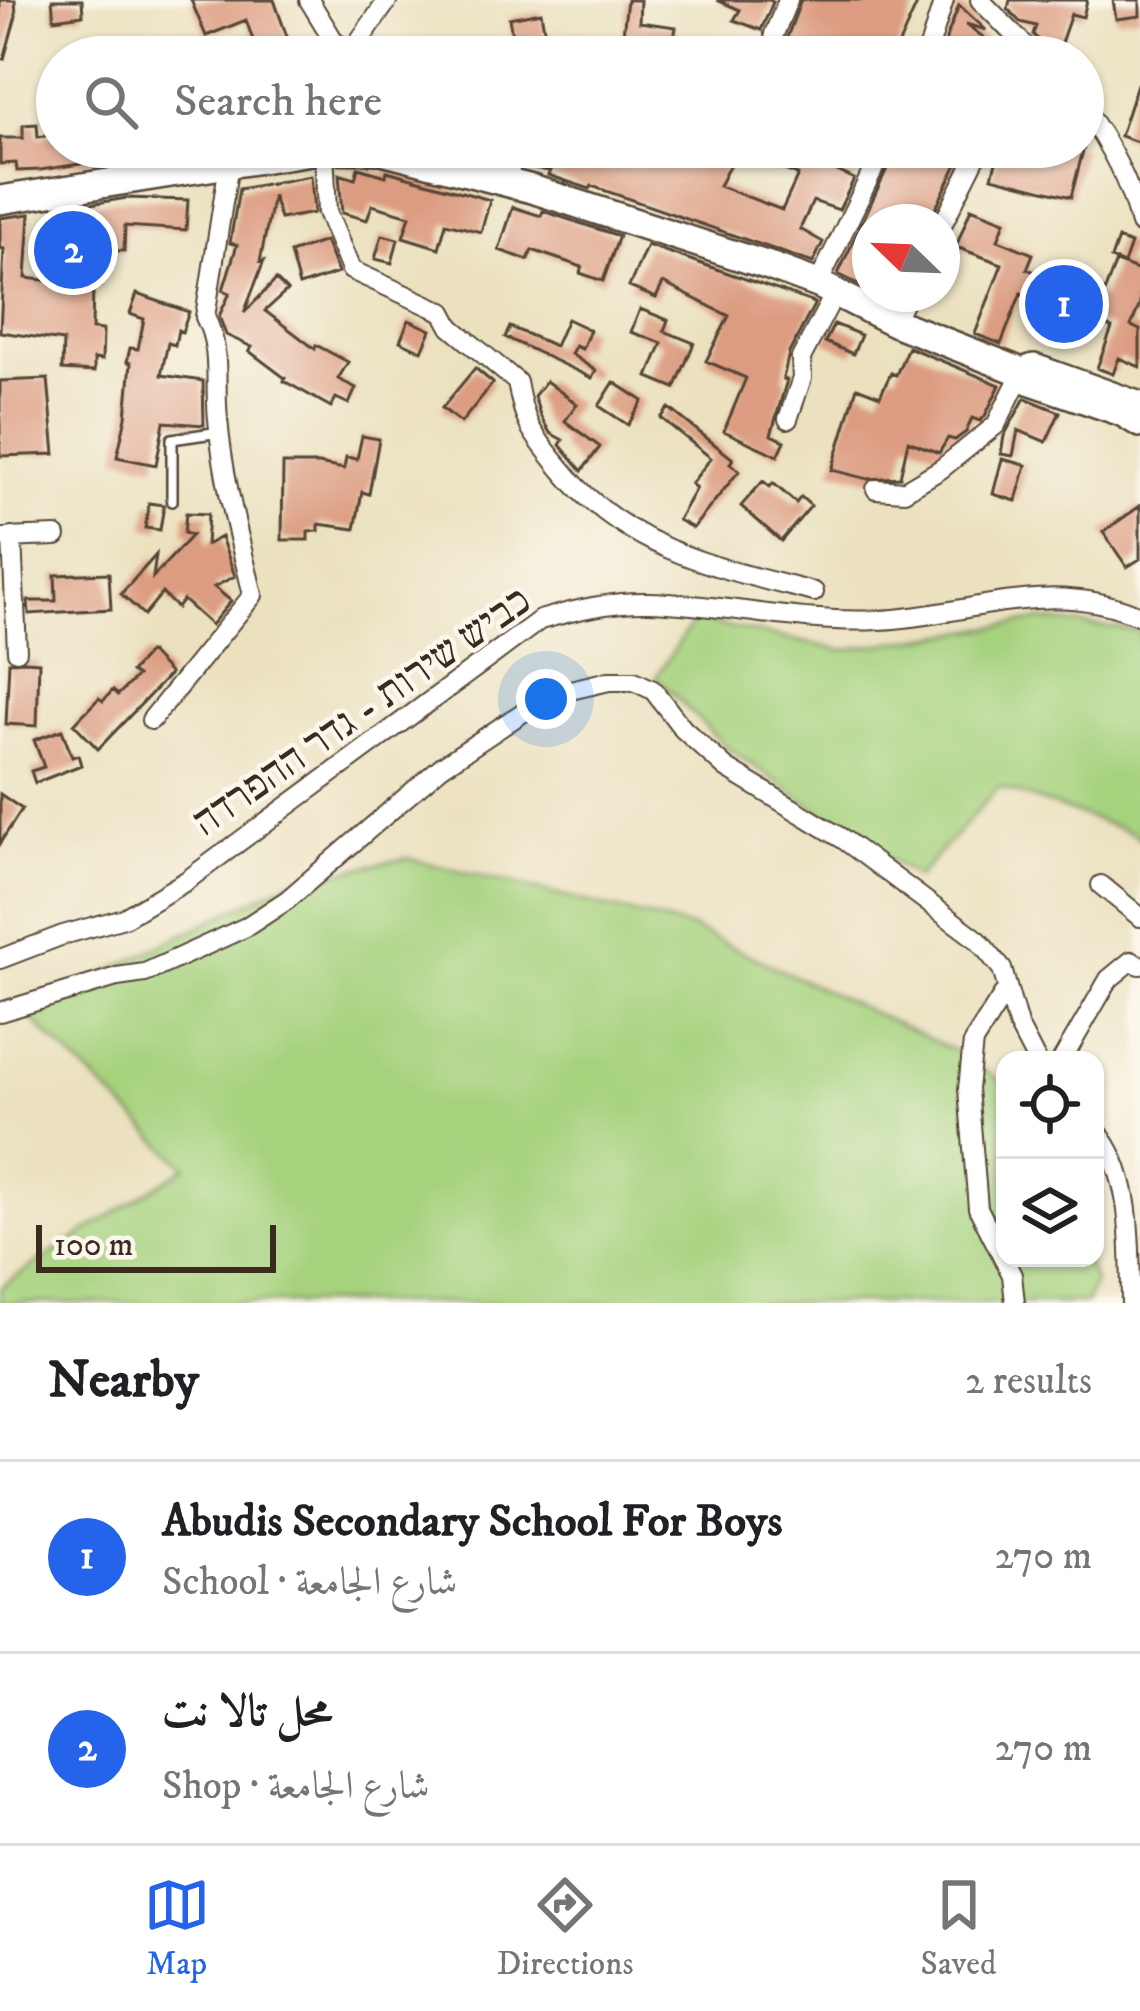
<!DOCTYPE html>
<html lang="en">
<head>
<meta charset="utf-8">
<style>
  body { margin:0; font-family:"IM FELL DW Pica",Amiri,"Frank Ruhl Libre",serif; background:#f2f2f2; color:#202124 }
  .controls { position:absolute; right:36px; bottom:36px; display:grid; overflow:hidden; border-radius:24px; box-shadow:0 3px 9px #0004 }
  .controls button { width:108px; height:108px; display:grid; place-items:center; padding:0; border:0; border-bottom:3px solid #e0e0e0; background:#fff; color:#202124; font:60px sans-serif }
  .compass { position:absolute; left:852px; top:204px; width:108px; height:108px; border-radius:50%; background:#fff; box-shadow:0 3px 9px #0004; rotate:293deg }
  .scale { position:absolute; left:36px; bottom:30px; width:240px; box-sizing:border-box; padding-left:12px; border:6px solid #3b2a1e; border-top:0; font-size:33px; line-height:42px; white-space:nowrap; color:#3b2a1e; -webkit-text-stroke:9px #fbf7ec; paint-order:stroke }
  .you { position:absolute; left:546px; top:699px; width:42px; height:42px; margin:-30px; border:9px solid #fff; border-radius:50%; background:#1a73e8; box-shadow:0 0 0 18px #1a73e833 }
  .badge { display:grid; place-items:center; width:78px; height:78px; border-radius:50%; background:#2563eb; color:#fff; font-size:39px; font-weight:700 }
  .pin { position:absolute; translate:-50% -50%; border:6px solid #fff; box-shadow:0 3px 12px #0006 }
  .list { margin:0; padding:0; list-style:none }
  h2 { display:flex; justify-content:space-between; align-items:center; height:156px; margin:0; padding:0 48px; font-size:51px }
  h2 small { font-size:39px; font-weight:400; color:#757577 }
  .list li { display:grid; grid-template-columns:78px 1fr auto; gap:36px; align-items:center; box-sizing:border-box; height:192px; padding:0 48px; border-top:3px solid #e0e0e0 }
  .list b { display:block; font-size:45px; white-space:nowrap }
  .list p { margin:0; font-size:39px; white-space:nowrap; color:#757577 }
  .list em { font-size:39px; font-style:normal; color:#757577 }
  .icon { flex:none; width:66px; height:66px; fill:none; stroke:currentColor; stroke-width:2; stroke-linecap:round; stroke-linejoin:round }
  .map { position:relative; flex:none; width:1140px; height:1303px; overflow:hidden }
  .search { position:absolute; background:#fff; box-shadow:0 3px 9px #0004; left:36px; right:36px; top:36px; height:132px; display:flex; align-items:center; gap:30px; box-sizing:border-box; padding:0 42px; border-radius:66px; color:#757577; font-size:45px }
  .sheet { height:540px; background:#fff }
  nav { display:flex; justify-content:space-around; align-items:center; box-sizing:border-box; height:168px; border-top:3px solid #e0e0e0; background:#fff; font-size:33px; color:#757577 }
  nav a { display:grid; justify-items:center; gap:6px }
  nav .on { color:#2563eb }
  .map>svg:first-child { display:block }
  .green { fill:#a6d27e; stroke:#707e4e; stroke-width:3 }
  .building { fill:#dc9c81; fill-rule:evenodd }
  .lines { fill:none; stroke-linecap:round; stroke-linejoin:round }
  .lane-casing { stroke:#554536; stroke-width:14 }
  .street-casing { stroke:#554536; stroke-width:22 }
  .secondary-casing { stroke:#554536; stroke-width:32 }
  .lane { stroke:#fff; stroke-width:9 }
  .street { stroke:#fff; stroke-width:18 }
  .secondary { stroke:#fff; stroke-width:27 }
  .labels { text-anchor:middle; dominant-baseline:central; stroke-width:9; stroke-linejoin:round; paint-order:stroke }
  .street-label { font-size:42px; fill:#3b2a1e; stroke:#fbf7ec }
</style>
</head>
<body>
<div class="map">
<svg width="1140" height="1303" viewBox="0 0 1140 1303">
  <rect width="100%" height="100%" fill="#fbf7ec"/>
  <filter id="ink" filterUnits="userSpaceOnUse"><feTurbulence type="fractalNoise" baseFrequency=".00833" numOctaves="2"/><feDisplacementMap in="SourceGraphic" scale="24" xChannelSelector="R" yChannelSelector="G"/><feConvolveMatrix kernelMatrix="1 2 1 2 8 2 1 2 1" color-interpolation-filters="sRGB"/></filter>
  <filter id="wash" filterUnits="userSpaceOnUse"><feTurbulence type="fractalNoise" baseFrequency=".004" numOctaves="4" result="noise"/><feDisplacementMap in="SourceGraphic" scale="48" xChannelSelector="R" yChannelSelector="G"/><feGaussianBlur stdDeviation="2.7" result="paint"/><feColorMatrix in="noise" values="0 0 0 0 0 0 0 0 0 0 0 0 0 0 0 0 0 1.4 0 .05"/><feComposite in="paint" operator="in"/></filter>
  <g filter="url(#wash)">
    <rect width="100%" height="100%" fill="#ebe1bf"/>
    <path class="green" d="M 694,620 L 842,650 L 1041,620 L 1140,631 L 1140,839 L 1131,832 L 999,787 L 917,878 L 725,746 L 656,677 Z
      M 407,858 L 691,928 L 957,1052 L 1005,1084 L 1005,1258 L 1086,1258 L 1094,1282 L 1087,1303 L 0,1303 L 0,1287 L 186,1167 L 25,1013 L 289,882 Z"/>
    <g id="blocks">
      <path class="building" d="M 0,0 L 15,0 L 16,16 L 4,59 L 0,58 Z
        M 52,0 L 82,0 L 83,15 L 54,19 Z
        M 191,0 L 274,0 L 291,48 L 259,57 L 246,20 L 206,36 Z
        M 627,0 L 640,0 L 639,22 L 676,27 L 671,57 L 621,51 Z
        M 717,0 L 769,0 L 773,2 L 761,30 L 734,20 L 740,10 Z
        M 801,0 L 919,0 L 893,57 L 791,57 L 771,47 L 786,40 Z
        M 1010,0 L 1087,0 L 1083,17 L 1071,14 L 1056,57 L 1049,54 L 1033,34 L 1036,26 L 1020,22 L 1008,9 Z
        M 1113,0 L 1140,0 L 1140,16 L 1116,19 Z
        M 959,5 L 986,30 L 966,24 L 1009,57 L 946,57 L 946,39 Z
        M 541,12 L 545,35 L 514,46 L 509,18 Z
        M 696,40 L 737,56 L 737,57 L 690,57 Z
        M 1137,84 L 1140,84 L 1140,143 L 1120,136 Z
        M 37,124 L 38,137 L 57,134 L 57,147 L 98,147 L 101,161 L 40,170 L 17,171 L 16,163 L 0,164 L 0,138 L 23,138 L 23,125 Z
        M 565,147 L 682,147 L 701,156 L 705,147 L 840,147 L 831,168 L 854,179 L 839,210 L 813,201 L 800,229 L 823,242 L 813,263 L 592,186 L 590,189 L 548,175 L 550,171 L 524,167 L 526,152 L 561,157 ZM 736,152 L 798,175 L 782,210 L 719,186 Z
        M 897,147 L 924,156 L 927,147 L 937,147 L 961,156 L 929,222 L 870,222 L 870,290 L 838,274 Z
        M 1000,147 L 1084,147 L 1071,197 L 992,177 Z
        M 358,168 L 386,176 L 387,171 L 490,200 L 481,232 L 446,223 L 439,248 L 403,237 L 410,216 L 372,205 L 367,220 L 342,213 L 339,174 L 355,179 Z
        M 311,176 L 314,213 L 280,219 L 273,196 L 260,262 L 264,261 L 244,313 L 276,280 L 287,291 L 265,311 L 315,349 L 316,345 L 348,362 L 338,379 L 356,388 L 349,404 L 336,398 L 331,407 L 284,381 L 285,378 L 249,351 L 252,347 L 226,335 L 219,316 L 230,293 L 223,290 L 237,245 L 230,243 L 239,189 Z
        M 127,198 L 188,200 L 186,230 L 125,226 L 124,251 L 101,250 L 100,286 L 93,286 L 92,329 L 103,330 L 102,360 L 94,359 L 94,372 L 62,370 L 63,341 L 0,332 L 4,249 L 0,248 L 0,218 L 30,214 L 26,278 L 60,282 L 63,234 L 59,234 L 60,209 Z
        M 513,207 L 541,216 L 543,211 L 619,236 L 603,281 L 580,273 L 582,267 L 532,250 L 528,260 L 499,250 Z
        M 971,208 L 1005,221 L 998,240 L 1033,254 L 1027,269 L 1102,298 L 1116,262 L 1140,271 L 1140,304 L 1131,326 L 1140,330 L 1140,367 L 1119,358 L 1113,374 L 1097,368 L 1112,328 L 1021,293 L 1001,344 L 975,334 L 1002,264 L 956,247 Z
        M 382,235 L 398,239 L 392,263 L 375,259 Z
        M 1118,239 L 1131,244 L 1124,264 L 1111,259 Z
        M 325,241 L 338,273 L 299,286 L 290,253 Z
        M 647,245 L 815,303 L 789,353 L 783,379 L 787,380 L 771,435 L 785,441 L 778,456 L 724,431 L 746,378 L 706,361 L 729,316 L 663,283 L 656,298 L 629,287 Z
        M 137,294 L 189,312 L 182,332 L 178,330 L 175,345 L 168,343 L 161,375 L 203,381 L 204,425 L 164,422 L 156,465 L 117,457 L 126,417 L 131,363 L 127,362 L 130,348 L 138,349 L 144,319 L 130,314 Z
        M 640,309 L 668,320 L 664,331 L 694,343 L 675,388 L 648,377 L 662,343 L 631,332 Z
        M 567,319 L 590,330 L 582,349 L 575,346 L 571,354 L 596,371 L 592,378 L 505,337 L 510,327 L 555,346 Z
        M 409,320 L 431,330 L 422,351 L 400,341 Z
        M 834,324 L 861,335 L 853,354 L 825,342 Z
        M 908,347 L 1000,385 L 985,416 L 980,421 L 972,418 L 966,432 L 955,440 L 948,438 L 939,453 L 908,441 L 900,477 L 868,479 L 832,470 L 857,387 L 880,396 L 891,373 L 896,375 Z
        M 475,368 L 493,383 L 461,423 L 442,408 Z
        M 48,379 L 55,454 L 0,456 L 0,381 Z
        M 546,381 L 577,404 L 565,421 L 600,447 L 582,471 L 560,445 L 563,440 L 550,433 L 540,415 L 534,396 Z
        M 614,382 L 643,401 L 628,425 L 599,406 Z
        M 1025,398 L 1060,412 L 1046,442 L 1018,430 L 1013,456 L 1001,454 L 1004,436 Z
        M 669,408 L 733,459 L 730,463 L 739,471 L 693,528 L 678,520 L 696,488 L 691,484 L 711,458 L 661,418 Z
        M 362,436 L 379,439 L 369,494 L 362,492 L 355,529 L 319,524 L 319,531 L 308,532 L 308,540 L 282,540 L 283,464 L 318,464 L 344,469 L 346,457 L 357,459 Z
        M 1002,459 L 1026,465 L 1016,501 L 993,494 Z
        M 763,481 L 770,487 L 773,483 L 796,503 L 801,497 L 811,506 L 781,541 L 741,506 Z
        M 149,503 L 164,505 L 160,530 L 145,528 Z
        M 1140,506 L 1140,559 L 1127,567 L 1103,532 Z
        M 186,513 L 208,514 L 206,545 L 221,537 L 235,576 L 214,587 L 231,601 L 211,625 L 183,600 L 177,608 L 162,593 L 144,615 L 121,594 L 156,555 L 153,577 L 192,535 L 184,533 Z
        M 109,573 L 111,609 L 29,614 L 28,601 L 56,601 L 55,575 Z
        M 149,652 L 170,674 L 98,749 L 74,724 L 99,698 L 103,701 L 113,690 L 118,695 L 137,676 L 131,672 Z
        M 25,661 L 39,662 L 37,726 L 6,724 L 9,662 Z
        M 62,730 L 72,757 L 78,755 L 81,765 L 35,783 L 31,771 L 44,767 L 34,740 Z
        M 0,794 L 22,809 L 0,843 Z"/>
    </g>
  </g>
  <g filter="url(#ink)">
    <use href="#blocks" fill-opacity="0" stroke="#554536" stroke-width="3"/>
    <g class="lines">
      <g class="lane-casing">
        <path id="lane" d="M 480,171 L 486,147
          M 172,501 L 172,439 L 220,432"/>
      </g>
      <g class="street-casing">
        <path id="street" d="M 309,0 L 334,41 L 354,57
          M 980,0 L 1036,57
          M 774,34 L 788,0
          M 350,54 L 388,0
          M 531,57 C 565,38 575,40 609,57
          M 926,57 L 944,0
          M 1083,108 C 1110,144 1129,180 1140,224
          M 324,149 L 327,212 L 351,270 L 443,312 L 451,327 L 517,382 C 525,428 533,434 562,470 C 627,550 718,568 814,592
          M 508,183 L 513,147
          M 942,225 L 981,147
          M 818,284 L 884,147
          M 894,322 L 907,294
          M 788,419 L 802,378 L 801,358 L 835,293
          M 876,489 L 904,491 L 941,469 L 996,425 L 1022,372
          M 12,537 L 17,651
          M 5,538 L 56,536
          M 151,720 L 253,595 C 239,537 223,479 218,419 C 214,384 222,349 205,317 L 229,164
          M 1101,885 L 1140,917
          M 0,959 L 63,935 L 124,918 L 186,881 L 540,620 C 575,610 612,601 649,602 C 725,604 800,624 878,620 C 969,616 1047,576 1140,616
          M 1007,989 L 973,1042 L 968,1089 L 978,1208 L 1012,1275 L 1015,1303
          M 0,1012 L 117,977 L 145,973 L 246,927 L 287,900 L 441,767 L 549,695 L 609,681 L 634,681 L 653,690 L 683,729 L 726,768 L 843,839 L 978,940 L 1002,969 L 1018,1025 L 1036,1060
          M 1062,1060 L 1109,979 L 1131,961 L 1140,965
          M 1095,1129 C 1134,1173 1130,1248 1131,1303"/>
      </g>
      <g class="secondary-casing">
        <path id="secondary" d="M 0,200 L 324,149 L 382,150 L 532,189 L 772,267 L 818,284 L 894,322 L 1022,372
          M 1140,406 L 1034,368 L 1022,372 L 1026,379 L 1122,412 L 1140,423"/>
      </g>
      <use href="#lane" class="lane"/>
      <use href="#street" class="street"/>
      <use href="#secondary" class="secondary"/>
    </g>
  </g>
  <g class="labels">
    <g class="street-label">
      <text transform="translate(362 712) rotate(-35)">כביש שירות - גדר ההפרדה</text>
    </g>
  </g>
</svg>
<div class="controls">
<button><svg class="icon" aria-label="locate" viewBox="0 0 24 24"><circle cx="12" cy="12" r="6"/><path d="M12 2v4M12 18v4M2 12h4M18 12h4"/></svg></button>
<button><svg class="icon" aria-label="layers" viewBox="0 0 24 24"><path d="M12 4l9 5-9 5-9-5zM3 14l9 5 9-5"/></svg></button>
</div>
<svg class="compass" viewBox="-18 -18 36 36"><path d="M0-13l5 13h-10z" fill="#e53935"/><path d="M0 13l5-13h-10z" fill="#757577"/></svg>
<div class="scale">100 m</div>
<div class="you"></div>
<div class="pin badge" style="left:1064px;top:304px">1</div>
<div class="pin badge" style="left:73px;top:250px">2</div>
<div class="search"><svg class="icon" aria-label="search" viewBox="0 0 24 24"><circle cx="10" cy="10" r="6"/><path d="M15 15l6 6"/></svg>Search here</div>
</div>
<section class="sheet">
<h2>Nearby<small>2 results</small></h2>
<ul class="list">
<li><span class="badge">1</span><div><b>Abudis Secondary School For Boys</b><p>School · شارع الجامعة</p></div><em>270 m</em></li>
<li><span class="badge">2</span><div><b>محل تالا نت</b><p>Shop · شارع الجامعة</p></div><em>270 m</em></li>
</ul>
</section>
<nav>
<a class="on"><svg class="icon" aria-label="map" viewBox="0 0 24 24"><path d="M3 6l6-2 6 2 6-2v14l-6 2-6-2-6 2zM9 4v14M15 6v14"/></svg>Map</a>
<a><svg class="icon" aria-label="directions" viewBox="0 0 24 24"><path d="M12 3l9 9-9 9-9-9zM9 14v-3h6M13 9l2 2-2 2"/></svg>Directions</a>
<a><svg class="icon" aria-label="saved" viewBox="0 0 24 24"><path d="M7 4h10v16l-5-4-5 4z"/></svg>Saved</a>
</nav>
</body>
</html>
